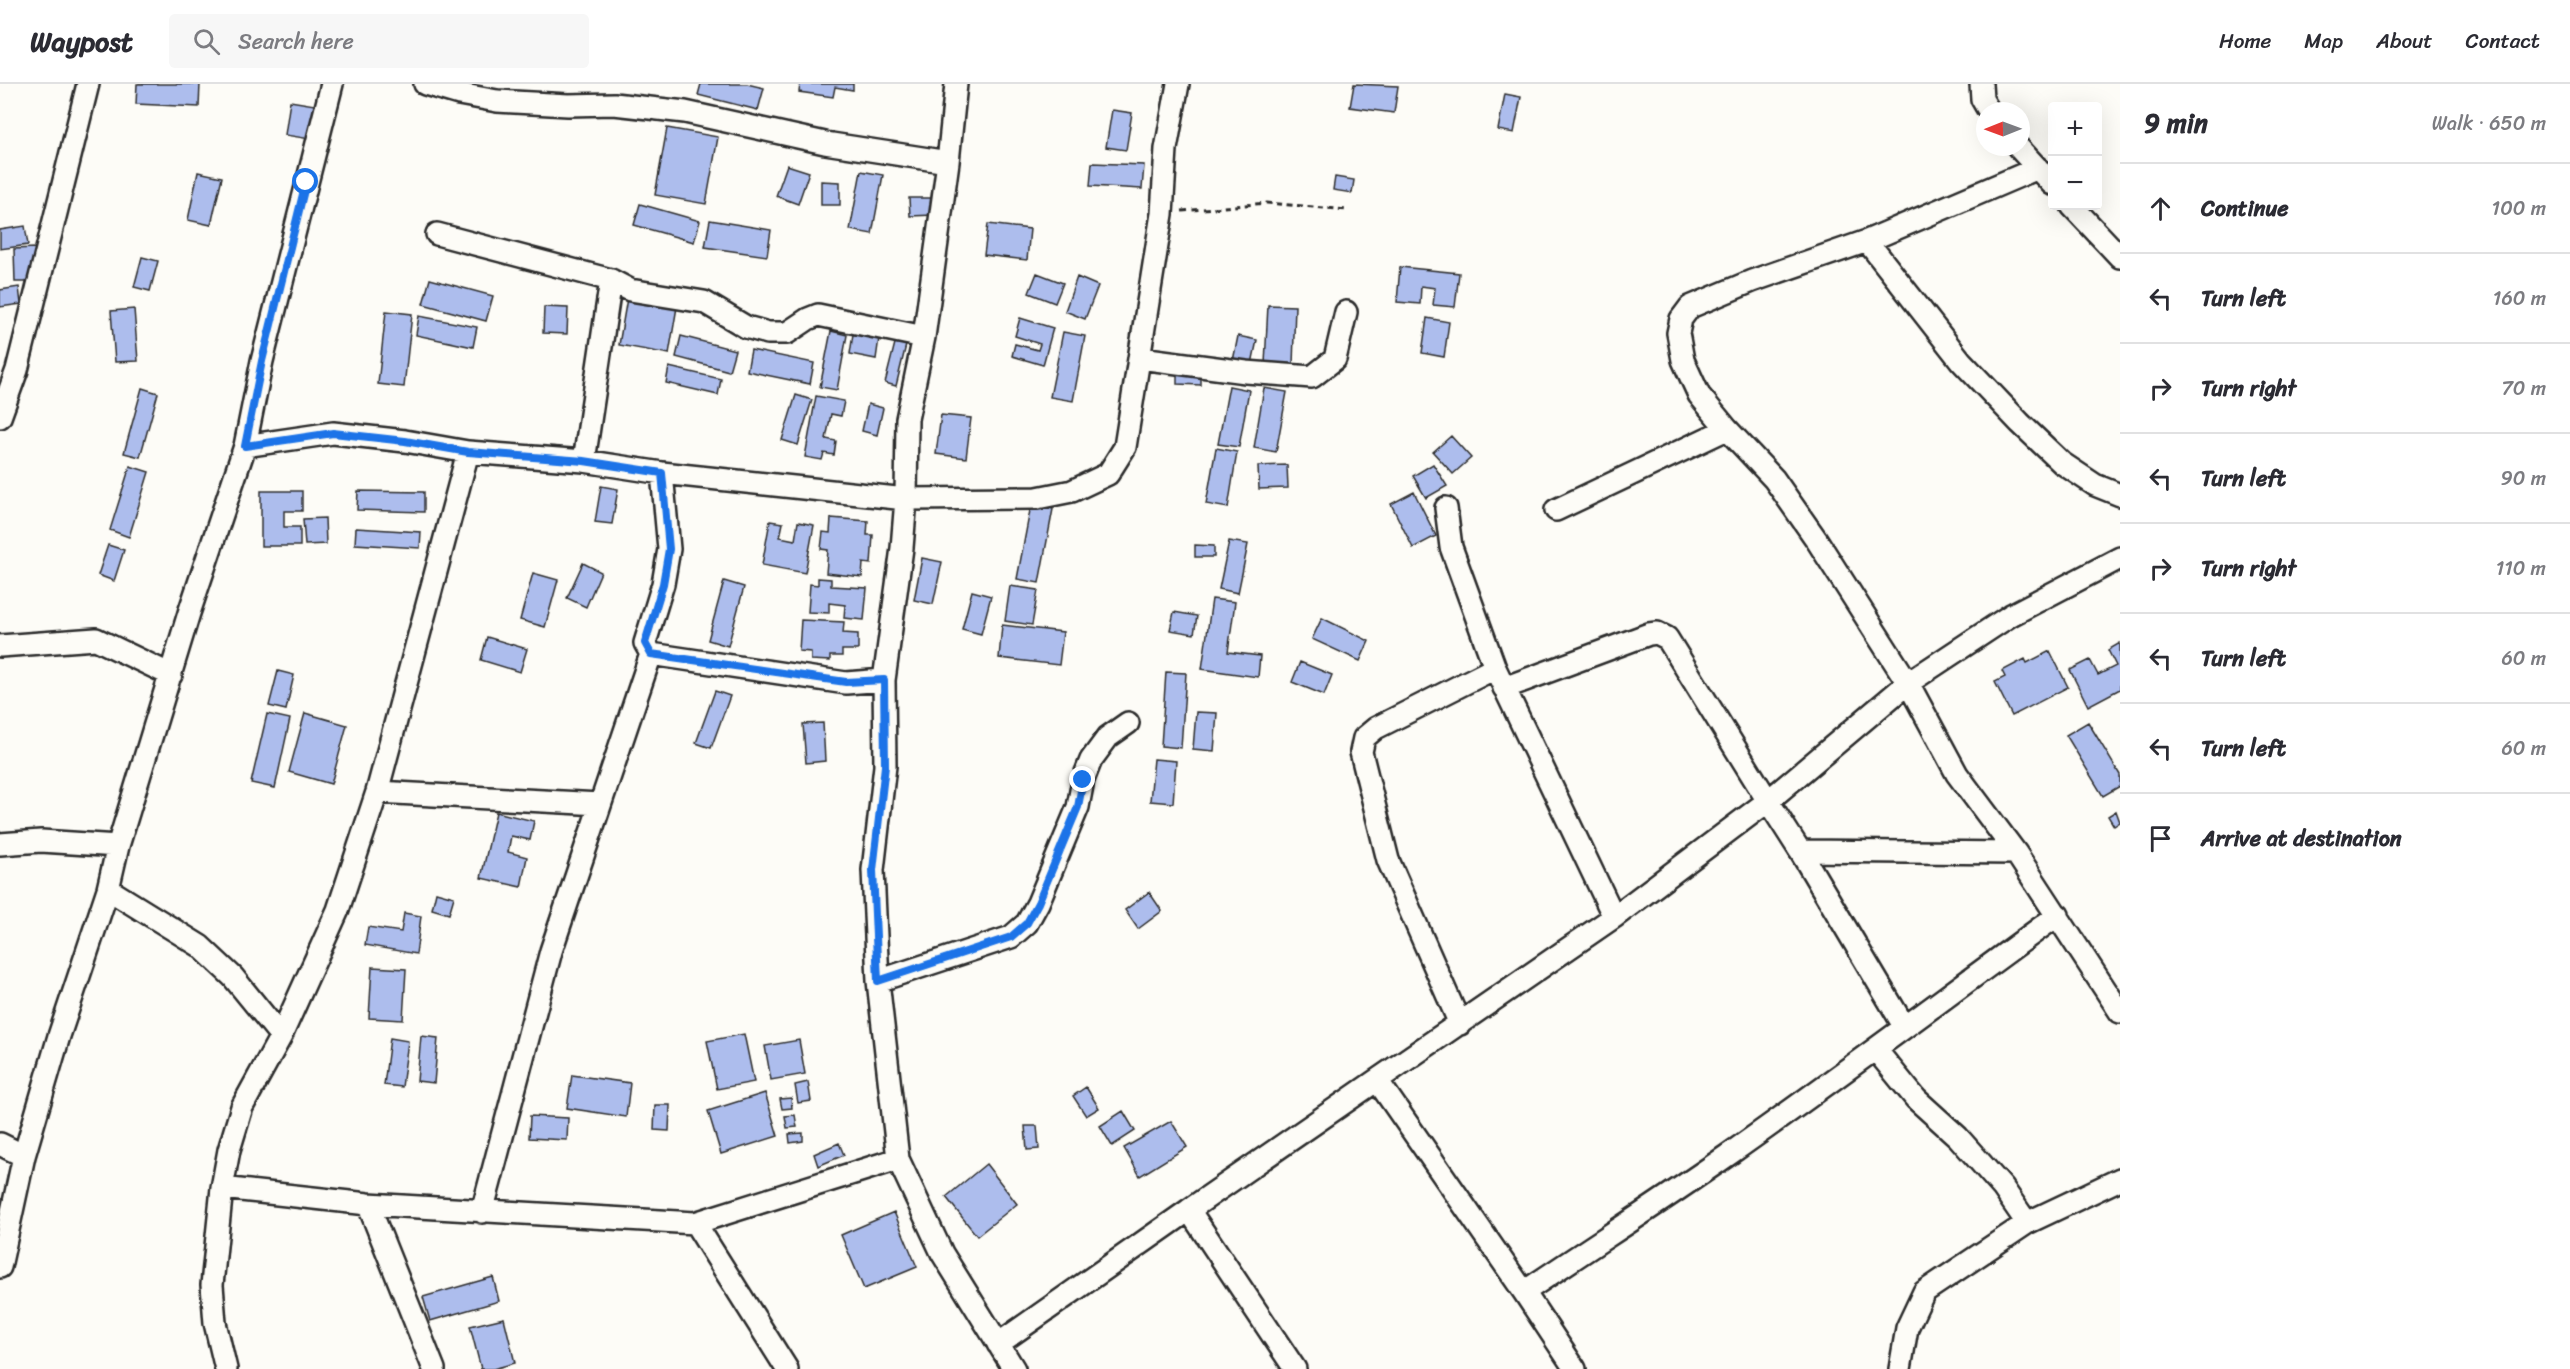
<!DOCTYPE html>
<html lang="en">
<head>
<meta charset="utf-8">
<style>
  body { margin:0; font-family:Sriracha,sans-serif; background:#f7f7f7; color:#2b2b33 }
  .controls { position:absolute; right:18px; top:18px; display:grid; overflow:hidden; border-radius:6px; box-shadow:0 6px 24px #0002 }
  .controls button { width:54px; height:54px; display:grid; place-items:center; padding:0; border:0; border-bottom:2px solid #e1e1e2; background:#fff; color:#2b2b33; font:30px sans-serif }
  .compass { position:absolute; left:1976px; top:18px; width:54px; height:54px; border-radius:50%; background:#fff; box-shadow:0 6px 24px #0002; rotate:269deg }
  .stop { position:absolute; width:18px; height:18px; margin:-14px; border:4px solid #1a73e8; border-radius:50%; background:#fff }
  .stop.end { background:#1a73e8; border-color:#fff; box-shadow:0 2px 6px #0008 }
  .list { margin:0; padding:0; list-style:none }
  h2 { display:flex; justify-content:space-between; align-items:center; height:78px; margin:0; padding:0 24px; font-size:26px }
  h2 small { font-size:20px; font-weight:400; color:#7c7c81 }
  .list li { display:grid; grid-template-columns:39px 1fr auto; gap:18px; align-items:center; box-sizing:border-box; height:90px; padding:0 24px; border-top:2px solid #e1e1e2 }
  .list b { display:block; font-size:22px; white-space:nowrap }
  .list em { font-size:20px; font-style:normal; color:#7c7c81 }
  .icon { flex:none; width:33px; height:33px; fill:none; stroke:currentColor; stroke-width:2; stroke-linecap:round; stroke-linejoin:round }
  .map { position:relative; flex:none; width:2120px; height:1285px; overflow:hidden }
  header { display:flex; align-items:center; gap:36px; box-sizing:border-box; height:84px; padding:0 30px; background:#fff; border-bottom:2px solid #e1e1e2 }
  header strong { font-size:28px }
  nav { display:flex; gap:33px; margin-inline-start:auto; font-size:21px }
  .search { width:420px; height:54px; background:#f7f7f7; display:flex; align-items:center; gap:15px; box-sizing:border-box; padding:0 21px; border-radius:6px; color:#7c7c81; font-size:22px }
  main { display:flex }
  aside { flex:1; background:#fff }
  .map>svg:first-child { display:block }
  .building { fill:#adbded; stroke:#2b2b2b; stroke-width:1.5 }
  .lines { fill:none; stroke-linecap:round; stroke-linejoin:round }
  .minor-casing { stroke:#2b2b2b; stroke-width:26 }
  .path { stroke:#2b2b2b; stroke-width:3; stroke-dasharray:6 4.5; stroke-linecap:butt }
  .minor { stroke:#fdfcf7; stroke-width:21 }
  .route { stroke:#1a73e8; stroke-width:8 }
</style>
</head>
<body>
<header>
<strong>Waypost</strong>
<div class="search"><svg class="icon" aria-label="search" viewBox="0 0 24 24"><circle cx="10" cy="10" r="6"/><path d="M15 15l6 6"/></svg>Search here</div>
<nav><a>Home</a><a>Map</a><a>About</a><a>Contact</a></nav>
</header>
<main>
<div class="map">
<svg width="2120" height="1285" viewBox="0 0 2120 1285">
  <rect width="100%" height="100%" fill="#fdfcf7"/>
  <filter id="ink" filterUnits="userSpaceOnUse"><feTurbulence type="fractalNoise" baseFrequency=".0167" numOctaves="2"/><feDisplacementMap in="SourceGraphic" scale="12" xChannelSelector="R" yChannelSelector="G"/><feConvolveMatrix kernelMatrix="1 2 1 2 8 2 1 2 1" color-interpolation-filters="sRGB"/></filter>
  <g filter="url(#ink)">
    <path class="building" d="M 137,0 L 200,0 L 199,23 L 136,20 Z
      M 701,0 L 747,0 L 764,4 L 758,26 L 698,11 Z
      M 800,0 L 853,0 L 853,6 L 835,3 L 833,13 L 799,8 Z
      M 1354,0 L 1398,2 L 1394,29 L 1350,23 Z
      M 1505,10 L 1521,13 L 1514,49 L 1498,46 Z
      M 290,17 L 315,21 L 310,55 L 285,51 Z
      M 1112,26 L 1132,29 L 1126,66 L 1106,63 Z
      M 667,44 L 718,53 L 706,120 L 655,111 Z
      M 1092,79 L 1144,81 L 1142,105 L 1090,102 Z
      M 787,81 L 809,88 L 798,120 L 776,112 Z
      M 861,87 L 883,91 L 872,150 L 850,146 Z
      M 198,88 L 222,93 L 211,141 L 188,136 Z
      M 1335,93 L 1354,96 L 1352,109 L 1333,106 Z
      M 821,97 L 840,98 L 840,121 L 821,121 Z
      M 909,114 L 933,114 L 934,131 L 910,132 Z
      M 640,120 L 700,137 L 694,158 L 634,141 Z
      M 710,136 L 771,146 L 767,172 L 705,163 Z
      M 988,140 L 1030,145 L 1027,176 L 984,171 Z
      M 25,142 L 28,161 L 0,165 L 0,146 Z
      M 35,164 L 36,198 L 15,198 L 14,165 Z
      M 142,173 L 158,177 L 150,207 L 134,203 Z
      M 1400,183 L 1459,189 L 1455,223 L 1433,221 L 1435,204 L 1421,202 L 1420,220 L 1397,218 Z
      M 1037,189 L 1063,199 L 1055,219 L 1029,209 Z
      M 1077,193 L 1098,202 L 1085,235 L 1065,227 Z
      M 430,195 L 493,212 L 486,237 L 423,220 Z
      M 19,203 L 21,220 L 0,223 L 0,206 Z
      M 627,214 L 677,223 L 669,270 L 619,261 Z
      M 1268,221 L 1295,222 L 1293,281 L 1265,280 Z
      M 544,223 L 568,224 L 567,250 L 543,249 Z
      M 134,225 L 138,277 L 115,278 L 111,227 Z
      M 386,227 L 412,230 L 404,303 L 378,300 Z
      M 419,232 L 477,243 L 473,263 L 416,251 Z
      M 1020,234 L 1053,244 L 1043,281 L 1012,272 L 1015,260 L 1038,266 L 1040,260 L 1015,252 Z
      M 1427,234 L 1449,238 L 1444,273 L 1422,269 Z
      M 831,247 L 847,251 L 837,306 L 820,303 Z
      M 1063,248 L 1085,252 L 1073,317 L 1050,313 Z
      M 853,250 L 879,254 L 876,275 L 850,270 Z
      M 681,252 L 735,266 L 729,287 L 676,273 Z
      M 1238,252 L 1257,256 L 1252,280 L 1233,277 Z
      M 895,259 L 906,261 L 896,302 L 885,299 Z
      M 751,266 L 814,279 L 810,300 L 747,287 Z
      M 669,283 L 721,295 L 718,311 L 666,299 Z
      M 1177,288 L 1201,288 L 1201,301 L 1177,300 Z
      M 1229,302 L 1249,306 L 1239,363 L 1218,360 Z
      M 142,304 L 158,309 L 140,373 L 124,369 Z
      M 1264,304 L 1287,308 L 1276,368 L 1254,364 Z
      M 796,311 L 812,316 L 798,361 L 782,356 Z
      M 816,312 L 844,317 L 841,332 L 831,330 L 826,355 L 836,357 L 834,371 L 824,369 L 822,376 L 805,373 Z
      M 868,320 L 883,324 L 877,351 L 862,347 Z
      M 941,331 L 971,334 L 966,374 L 936,370 Z
      M 1451,352 L 1471,374 L 1453,390 L 1433,368 Z
      M 1216,364 L 1237,368 L 1228,424 L 1206,420 Z
      M 1433,380 L 1447,402 L 1426,414 L 1413,392 Z
      M 1287,381 L 1288,404 L 1259,405 L 1258,382 Z
      M 130,382 L 149,388 L 129,453 L 110,446 Z
      M 601,402 L 618,405 L 612,440 L 595,438 Z
      M 261,407 L 302,407 L 302,427 L 284,427 L 284,443 L 300,443 L 300,462 L 261,462 Z
      M 358,407 L 424,408 L 424,428 L 357,426 Z
      M 1414,408 L 1436,452 L 1413,464 L 1391,420 Z
      M 1031,421 L 1053,425 L 1039,499 L 1017,495 Z
      M 325,434 L 326,460 L 305,461 L 303,435 Z
      M 831,434 L 868,437 L 867,451 L 873,451 L 871,480 L 863,479 L 862,493 L 826,489 L 828,466 L 821,465 L 823,448 L 830,449 Z
      M 770,437 L 783,439 L 780,453 L 795,456 L 798,438 L 814,441 L 805,489 L 762,481 Z
      M 356,444 L 421,448 L 420,464 L 355,460 Z
      M 1229,457 L 1248,460 L 1238,509 L 1219,505 Z
      M 108,461 L 124,466 L 114,497 L 98,491 Z
      M 1195,461 L 1214,462 L 1214,473 L 1195,473 Z
      M 922,474 L 942,478 L 933,520 L 914,516 Z
      M 583,479 L 601,488 L 586,523 L 567,514 Z
      M 533,489 L 558,496 L 545,543 L 520,536 Z
      M 818,494 L 831,495 L 831,502 L 867,504 L 864,536 L 844,534 L 845,521 L 829,519 L 829,529 L 808,528 L 810,500 L 818,501 Z
      M 724,497 L 744,503 L 728,562 L 708,556 Z
      M 1010,502 L 1038,506 L 1032,541 L 1005,537 Z
      M 972,507 L 991,512 L 981,550 L 962,545 Z
      M 1212,515 L 1235,518 L 1228,568 L 1260,572 L 1258,593 L 1202,585 Z
      M 1174,528 L 1197,532 L 1194,550 L 1170,546 Z
      M 1322,534 L 1369,557 L 1360,577 L 1312,555 Z
      M 801,536 L 844,538 L 843,549 L 858,550 L 858,566 L 842,566 L 842,572 L 830,572 L 830,577 L 811,576 L 811,568 L 799,567 Z
      M 1002,541 L 1063,548 L 1059,581 L 999,574 Z
      M 487,553 L 527,565 L 520,588 L 481,576 Z
      M 2120,559 L 2120,605 L 2088,622 L 2070,586 L 2090,576 L 2098,591 L 2116,582 L 2108,566 Z
      M 2050,567 L 2068,603 L 2012,632 L 1995,598 L 2005,593 L 2002,587 L 2025,575 L 2027,579 Z
      M 1300,578 L 1332,591 L 1324,611 L 1292,598 Z
      M 278,587 L 294,591 L 286,626 L 269,622 Z
      M 1166,588 L 1186,589 L 1181,664 L 1161,662 Z
      M 715,607 L 730,612 L 711,664 L 696,659 Z
      M 1196,628 L 1217,629 L 1214,667 L 1193,665 Z
      M 305,629 L 347,641 L 331,700 L 289,688 Z
      M 267,630 L 290,635 L 275,704 L 251,699 Z
      M 2088,638 L 2120,691 L 2120,702 L 2103,712 L 2066,651 Z
      M 823,639 L 825,677 L 806,679 L 803,640 Z
      M 1154,675 L 1176,677 L 1173,719 L 1150,717 Z
      M 2116,727 L 2120,738 L 2114,742 L 2108,732 Z
      M 496,728 L 534,737 L 530,756 L 511,752 L 508,768 L 527,773 L 521,803 L 481,794 Z
      M 436,808 L 454,813 L 449,830 L 432,825 Z
      M 1149,808 L 1162,827 L 1138,845 L 1125,826 Z
      M 404,829 L 421,832 L 416,870 L 365,861 L 368,843 L 401,848 Z
      M 372,883 L 406,885 L 403,936 L 369,934 Z
      M 744,950 L 754,998 L 717,1005 L 707,957 Z
      M 421,952 L 438,954 L 434,999 L 417,997 Z
      M 390,954 L 408,957 L 402,1003 L 384,1001 Z
      M 799,956 L 805,990 L 771,996 L 765,962 Z
      M 572,991 L 630,999 L 626,1033 L 567,1024 Z
      M 808,998 L 811,1017 L 798,1019 L 795,1001 Z
      M 1086,1003 L 1099,1024 L 1086,1032 L 1073,1012 Z
      M 765,1009 L 778,1052 L 721,1070 L 708,1027 Z
      M 791,1014 L 792,1024 L 782,1025 L 780,1015 Z
      M 655,1021 L 670,1021 L 669,1047 L 654,1046 Z
      M 1123,1027 L 1135,1047 L 1112,1062 L 1100,1042 Z
      M 795,1031 L 797,1043 L 787,1044 L 785,1032 Z
      M 530,1032 L 568,1034 L 567,1056 L 529,1054 Z
      M 1171,1037 L 1187,1063 L 1140,1092 L 1124,1064 Z
      M 1025,1042 L 1037,1042 L 1039,1065 L 1027,1066 Z
      M 803,1049 L 803,1057 L 790,1059 L 789,1050 Z
      M 839,1059 L 844,1071 L 818,1082 L 814,1070 Z
      M 986,1080 L 1017,1120 L 977,1152 L 946,1113 Z
      M 894,1128 L 917,1183 L 864,1205 L 841,1151 Z
      M 493,1193 L 499,1217 L 430,1237 L 423,1213 Z
      M 504,1234 L 515,1279 L 493,1285 L 481,1285 L 470,1242 Z"/>
    <g class="lines">
      <g class="minor-casing">
        <path id="minor" d="M 425,0 L 459,10 L 497,17 L 568,21 L 614,20 L 685,28 L 825,59 L 948,78
          M 956,0 L 948,78 L 924,253 L 907,335 L 906,415 L 1037,414 L 1072,407 L 1108,390 L 1125,363 L 1162,130 L 1166,65 L 1178,0
          M 1981,0 L 1982,15 L 1989,27
          M 2018,63 L 2052,100
          M 2038,84 L 1867,157 L 1752,197 L 1690,223 L 1681,235 L 1678,249 L 1683,276 L 1699,311 L 1727,345 L 1774,395 L 1816,455 L 1908,599 L 2011,531 L 2120,474
          M 2072,122 L 2120,173
          M 437,150 L 611,196 L 630,206 L 704,218 L 746,243 L 768,249 L 787,249 L 808,235 L 818,231 L 924,253
          M 1867,157 L 1961,277 L 2020,339 L 2062,379 L 2095,401 L 2120,411
          M 1140,274 L 1246,288 L 1312,293 L 1335,275 L 1346,228
          M 0,333 L 17,286 L 88,0
          M 468,368 L 584,377 L 662,389 L 906,415 L 902,464 L 884,596 L 885,682 L 873,786 L 878,897 L 898,1075
          M 584,377 L 611,196
          M 662,389 L 669,465 L 663,500 L 645,559 L 651,570 L 846,599 L 884,596
          M 1446,424 L 1451,463 L 1495,584 L 1614,833
          M 1556,426 L 1727,345
          M 0,562 L 96,555 L 171,591
          M 1504,604 L 1649,550 L 1657,549 L 1667,554 L 1768,717 L 1908,599 L 1957,690 L 2016,769 L 2120,928
          M 377,708 L 600,720
          M 0,760 L 41,757 L 118,762
          M 1800,767 L 2016,769
          M 108,805 L 200,862 L 233,893 L 281,952
          M 878,897 L 1011,853 L 1027,839 L 1038,819 L 1078,723 L 1083,696 L 1091,676 L 1108,653 L 1128,639
          M 1460,940 L 1388,776 L 1361,668 L 1364,654 L 1376,644 L 1495,584
          M 1876,966 L 1916,1015 L 1958,1053 L 2003,1104 L 2027,1139 L 1924,1208 L 1907,1244 L 1900,1285
          M 1377,996 L 1614,833 L 1768,717 L 1800,767 L 1904,942
          M 0,1060 L 24,1072
          M 222,1104 L 368,1120 L 695,1139 L 787,1285
          M 368,1120 L 434,1285
          M 1189,1126 L 1377,996 L 1524,1208 L 1575,1285
          M 482,1128 L 551,867 L 651,570
          M 695,1139 L 898,1075 L 942,1169 L 1014,1285
          M 2027,1139 L 2120,1095
          M 0,1183 L 24,1072 L 59,952 L 108,805 L 118,762 L 189,529 L 245,362 L 262,277 L 332,0
          M 1524,1208 C 1592,1162 1661,1118 1728,1071 C 1839,993 1948,911 2058,831
          M 998,1260 L 1189,1126 L 1295,1285
          M 226,1285 L 215,1239 L 212,1201 L 222,1104 L 229,1066 L 242,1023 L 281,952 L 338,826 L 377,708 L 468,368 L 405,357 L 333,349 L 245,362"/>
      </g>
      <path class="path" d="M 1182,127 L 1267,119 L 1348,126"/>
      <use href="#minor" class="minor"/>
    </g>
  </g>
  <g class="lines" filter="url(#ink)">
    <path class="route" d="M 306,98 L 262,277 L 245,362 L 333,349 L 405,357 L 468,368 L 584,377 L 662,389 L 669,465 L 663,500 L 645,559 L 651,570 L 846,598 L 884,596 L 885,682 L 873,786 L 878,897 L 1011,853 L 1027,839 L 1038,819 L 1078,723 L 1083,696"/>
  </g>
</svg>
<div class="controls">
<button>+</button>
<button>−</button>
</div>
<svg class="compass" viewBox="-18 -18 36 36"><path d="M0-13l5 13h-10z" fill="#e53935"/><path d="M0 13l5-13h-10z" fill="#7c7c81"/></svg>
<div class="stop" style="left:306px;top:98px"></div>
<div class="stop end" style="left:1083px;top:696px"></div>
</div>
<aside>
<h2>9 min<small>Walk · 650 m</small></h2>
<ul class="list">
<li><svg class="icon" aria-label="ahead" viewBox="0 0 24 24"><path d="M12 20V5M6 11l6-6 6 6"/></svg><div><b>Continue</b></div><em>100 m</em></li>
<li><svg class="icon" aria-label="left" viewBox="0 0 24 24"><path d="M17 20v-9H6M10 6l-5 5 5 5"/></svg><div><b>Turn left</b></div><em>160 m</em></li>
<li><svg class="icon" aria-label="right" viewBox="0 0 24 24"><path d="M7 20v-9h11M14 6l5 5-5 5"/></svg><div><b>Turn right</b></div><em>70 m</em></li>
<li><svg class="icon" aria-label="left" viewBox="0 0 24 24"><path d="M17 20v-9H6M10 6l-5 5 5 5"/></svg><div><b>Turn left</b></div><em>90 m</em></li>
<li><svg class="icon" aria-label="right" viewBox="0 0 24 24"><path d="M7 20v-9h11M14 6l5 5-5 5"/></svg><div><b>Turn right</b></div><em>110 m</em></li>
<li><svg class="icon" aria-label="left" viewBox="0 0 24 24"><path d="M17 20v-9H6M10 6l-5 5 5 5"/></svg><div><b>Turn left</b></div><em>60 m</em></li>
<li><svg class="icon" aria-label="left" viewBox="0 0 24 24"><path d="M17 20v-9H6M10 6l-5 5 5 5"/></svg><div><b>Turn left</b></div><em>60 m</em></li>
<li><svg class="icon" aria-label="arrive" viewBox="0 0 24 24"><path d="M6 21V4h12l-3 4 3 4H6"/></svg><div><b>Arrive at destination</b></div></li>
</ul>
</aside>
</main>
</body>
</html>
